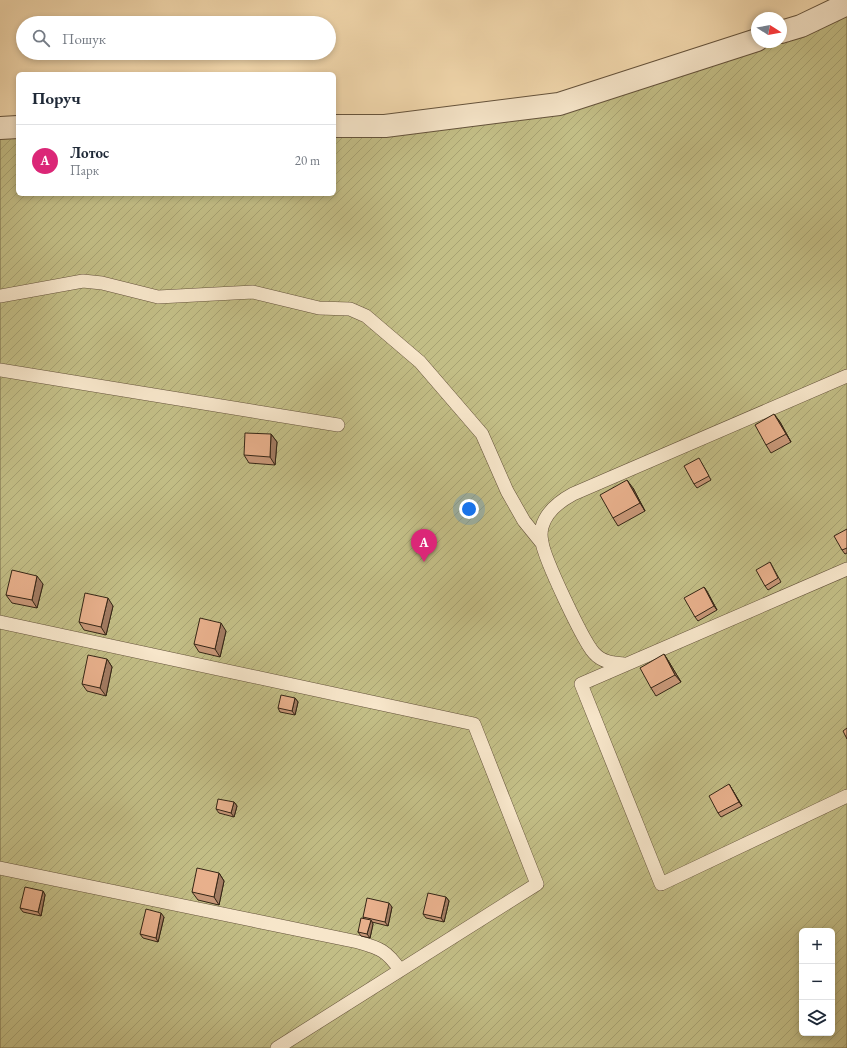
<!DOCTYPE html>
<html lang="uk">
<head>
<meta charset="utf-8">
<style>
  body { margin:0; font-family:"EB Garamond",serif; background:#f2f2f3; color:#1f2937 }
  .controls { position:absolute; right:12px; bottom:12px; display:grid; overflow:hidden; border-radius:6px; box-shadow:0 2px 6px #0003 }
  .controls button { width:36px; height:36px; display:grid; place-items:center; padding:0; border:0; border-bottom:1px solid #e0e1e3; background:#fff; color:#1f2937; font:20px sans-serif }
  .compass { position:absolute; left:751px; top:12px; width:36px; height:36px; border-radius:50%; background:#fff; box-shadow:0 2px 6px #0003; rotate:101deg }
  .you { position:absolute; left:469px; top:509px; width:14px; height:14px; margin:-10px; border:3px solid #fff; border-radius:50%; background:#1a73e8; box-shadow:0 0 0 6px #1a73e833 }
  .badge { display:grid; place-items:center; width:26px; height:26px; border-radius:50%; background:#db2777; color:#fff; font-size:13px; font-weight:700 }
  .pin { position:absolute; translate:-50% -33px; filter:drop-shadow(0 1px 2px #0008) }
  .pin::after { content:''; position:absolute; top:21px; width:14px; height:12px; background:inherit; clip-path:polygon(0 0,100% 0,50% 100%) }
  .list { margin:0; padding:0; list-style:none }
  h2 { display:flex; justify-content:space-between; align-items:center; height:52px; margin:0; padding:0 16px; font-size:17px }
  h2 small { font-size:13px; font-weight:400; color:#747a83 }
  .list li { display:grid; grid-template-columns:26px 1fr auto; gap:12px; align-items:center; box-sizing:border-box; height:72px; padding:0 16px; border-top:1px solid #e0e1e3 }
  .list b { display:block; font-size:15px; white-space:nowrap }
  .list p { margin:0; font-size:13px; white-space:nowrap; color:#747a83 }
  .list em { font-size:13px; font-style:normal; color:#747a83 }
  .icon { flex:none; width:22px; height:22px; fill:none; stroke:currentColor; stroke-width:2; stroke-linecap:round; stroke-linejoin:round }
  .map { position:relative; flex:none; width:847px; height:1048px; overflow:hidden }
  .search { position:absolute; background:#fff; box-shadow:0 2px 6px #0003; left:16px; top:16px; width:320px; height:44px; display:flex; align-items:center; gap:10px; box-sizing:border-box; padding:0 14px; border-radius:22px; color:#747a83; font-size:15px }
  .panel { position:absolute; background:#fff; box-shadow:0 2px 6px #0003; left:16px; top:72px; width:320px; height:124px; border-radius:6px }
  .map>svg:first-child { display:block }
  .garden { fill:url(#garden-furrows); stroke:#7b714d; fill-rule:evenodd }
  .lines { fill:none; stroke-linecap:round; stroke-linejoin:round }
  .service-casing { stroke:#64523b; stroke-width:14 }
  .minor-casing { stroke:#64523b; stroke-width:24 }
  .service { stroke:#f7e6ca; stroke-width:13 }
  .minor { stroke:#f7e6ca; stroke-width:22 }
  .wall { fill:#c89778; stroke:#342515 }
  .shaded-wall { fill:#a27b62; stroke:#342515 }
  .building { fill:#e8b08c; stroke:#342515 }
</style>
</head>
<body>
<div class="map">
<svg width="847" height="1048" viewBox="0 0 847 1048">
  <defs>
    <pattern id="garden-furrows" width="10" height="10" patternUnits="userSpaceOnUse"><rect width="10" height="10" fill="#c2bd85"/><path d="M-1 1l2-2M0 10L10 0M9 11l2-2" fill="none" stroke="#a7a272"/></pattern>
  </defs>
  <rect width="100%" height="100%" fill="#f3d9ae"/>
  <filter id="stains"><feTurbulence type="fractalNoise" baseFrequency=".005" numOctaves="4"/><feColorMatrix values="0 0 0 0 .2 0 0 0 0 .09 0 0 0 0 .02 0 0 0 .5 -.17"/></filter>
  <radialGradient id="worn" r=".72"><stop offset=".6" stop-color="#630" stop-opacity="0"/><stop offset="1" stop-color="#630" stop-opacity=".3"/></radialGradient>
  <path class="garden" d="M 847,4 L 847,1048 L 0,1048 L 0,128 L 18,127 L 18,194 L 334,194 L 334,126 L 559,104 L 757,42 L 781,42 ZM 802,931 L 832,931 L 832,1033 L 802,1033 Z"/>
  <g class="lines">
    <g class="service-casing">
      <path id="service" d="M 0,296 L 83,281 L 102,283 L 158,297 L 253,292 L 319,308 L 350,309 L 366,316 L 420,362 L 482,434 L 507,491 L 524,521 L 541,542
        M 0,370 L 338,425
        M 847,569 L 581,684 L 661,884 L 847,796
        M 0,622 L 474,724 L 537,884 L 277,1048
        M 624,664 C 612,663 602,662 594,653 C 583,641 544,558 542,542 C 541,538 541,531 542,527 C 546,512 560,501 573,494 L 847,376
        M 0,868 L 358,942 C 380,948 387,951 400,970"/>
    </g>
    <g class="minor-casing">
      <path id="minor" d="M 781,32 L 801,26 L 847,4
        M 334,126 L 385,126 L 559,104 L 757,40
        M 0,128 L 18,127"/>
    </g>
    <use href="#service" class="service"/>
    <use href="#minor" class="minor"/>
  </g>
  <path class="wall" d="M 774,414 L 780,422 L 791,442 L 771,453 L 766,445 Z
    M 271,434 L 277,442 L 275,465 L 249,463 L 244,455 Z
    M 701,462 L 711,480 L 697,488 L 694,484 Z
    M 633,488 L 645,511 L 618,526 L 613,518 Z
    M 847,529 L 847,553 L 845,554 L 842,550 Z
    M 770,562 L 781,582 L 768,590 L 765,586 Z
    M 43,584 L 37,608 L 12,603 L 6,595 Z
    M 704,587 L 717,610 L 698,621 L 695,617 Z
    M 113,606 L 106,635 L 84,630 L 79,622 Z
    M 226,631 L 220,657 L 199,652 L 194,644 Z
    M 664,654 L 669,662 L 681,682 L 656,696 L 651,688 Z
    M 107,659 L 112,667 L 106,696 L 87,691 L 82,684 Z
    M 295,698 L 298,702 L 295,715 L 280,712 L 278,708 Z
    M 732,789 L 742,806 L 721,817 L 718,813 Z
    M 234,802 L 237,806 L 234,817 L 219,813 L 216,809 Z
    M 219,873 L 224,881 L 219,905 L 198,900 L 192,892 Z
    M 43,891 L 45,895 L 41,916 L 23,912 L 20,908 Z
    M 446,897 L 449,901 L 444,922 L 426,918 L 423,914 Z
    M 392,907 L 388,926 L 372,922 L 373,924 L 370,938 L 361,936 L 358,932 L 364,919 L 363,917 Z
    M 164,917 L 158,942 L 143,938 L 140,934 Z"/>
  <path class="shaded-wall" d="M 774,414 L 780,422 L 791,442 L 786,434 Z
    M 271,434 L 277,442 L 275,465 L 270,457 Z
    M 627,480 L 633,488 L 645,511 L 640,503 Z
    M 37,576 L 43,584 L 37,608 L 32,600 Z
    M 704,587 L 707,591 L 717,610 L 714,606 Z
    M 108,598 L 113,606 L 106,635 L 101,627 Z
    M 221,623 L 226,631 L 220,657 L 215,649 Z
    M 664,654 L 669,662 L 681,682 L 675,675 Z
    M 107,659 L 112,667 L 106,696 L 100,688 Z
    M 295,698 L 298,702 L 295,715 L 292,711 Z
    M 729,784 L 732,789 L 742,806 L 739,802 Z
    M 234,802 L 237,806 L 234,817 L 231,813 Z
    M 219,873 L 224,881 L 219,905 L 214,897 Z
    M 43,891 L 45,895 L 41,916 L 38,912 Z
    M 446,897 L 449,901 L 444,922 L 441,918 Z
    M 389,903 L 392,907 L 388,926 L 385,922 Z
    M 161,913 L 164,917 L 158,942 L 156,938 Z
    M 371,920 L 373,924 L 370,938 L 367,934 Z"/>
  <path class="building" d="M 774,414 L 786,434 L 766,445 L 755,425 Z
    M 245,433 L 271,434 L 270,457 L 244,455 Z
    M 699,458 L 709,476 L 694,484 L 684,466 Z
    M 627,480 L 640,503 L 613,518 L 600,495 Z
    M 847,529 L 847,548 L 842,550 L 834,536 Z
    M 770,562 L 778,578 L 765,586 L 756,570 Z
    M 12,570 L 37,576 L 32,600 L 6,595 Z
    M 704,587 L 714,606 L 695,617 L 684,598 Z
    M 85,593 L 108,598 L 101,627 L 79,622 Z
    M 200,618 L 221,623 L 215,649 L 194,644 Z
    M 664,654 L 675,675 L 651,688 L 640,668 Z
    M 88,655 L 107,659 L 100,688 L 82,684 Z
    M 281,695 L 295,698 L 292,711 L 278,708 Z
    M 847,728 L 847,739 L 843,731 Z
    M 729,784 L 739,802 L 718,813 L 709,796 Z
    M 218,799 L 234,802 L 231,813 L 216,809 Z
    M 197,868 L 219,873 L 214,897 L 192,892 Z
    M 25,887 L 43,891 L 38,912 L 20,908 Z
    M 428,893 L 446,897 L 441,918 L 423,914 Z
    M 367,898 L 389,903 L 385,922 L 363,917 Z
    M 146,909 L 161,913 L 156,938 L 140,934 Z
    M 361,918 L 371,920 L 367,934 L 358,932 Z"/>
  <rect width="100%" height="100%" filter="url(#stains)"/>
  <rect width="100%" height="100%" fill="url(#worn)"/>
</svg>
<div class="controls">
<button>+</button>
<button>−</button>
<button><svg class="icon" aria-label="layers" viewBox="0 0 24 24"><path d="M12 4l9 5-9 5-9-5zM3 14l9 5 9-5"/></svg></button>
</div>
<svg class="compass" viewBox="-18 -18 36 36"><path d="M0-13l5 13h-10z" fill="#e53935"/><path d="M0 13l5-13h-10z" fill="#747a83"/></svg>
<div class="you"></div>
<div class="pin badge" style="left:424px;top:562px">A</div>
<div class="search"><svg class="icon" aria-label="search" viewBox="0 0 24 24"><circle cx="10" cy="10" r="6"/><path d="M15 15l6 6"/></svg>Пошук</div>
<section class="panel">
<h2>Поруч<small></small></h2>
<ul class="list">
<li><span class="badge">A</span><div><b>Лотос</b><p>Парк</p></div><em>20 m</em></li>
</ul>
</section>
</div>
</body>
</html>
